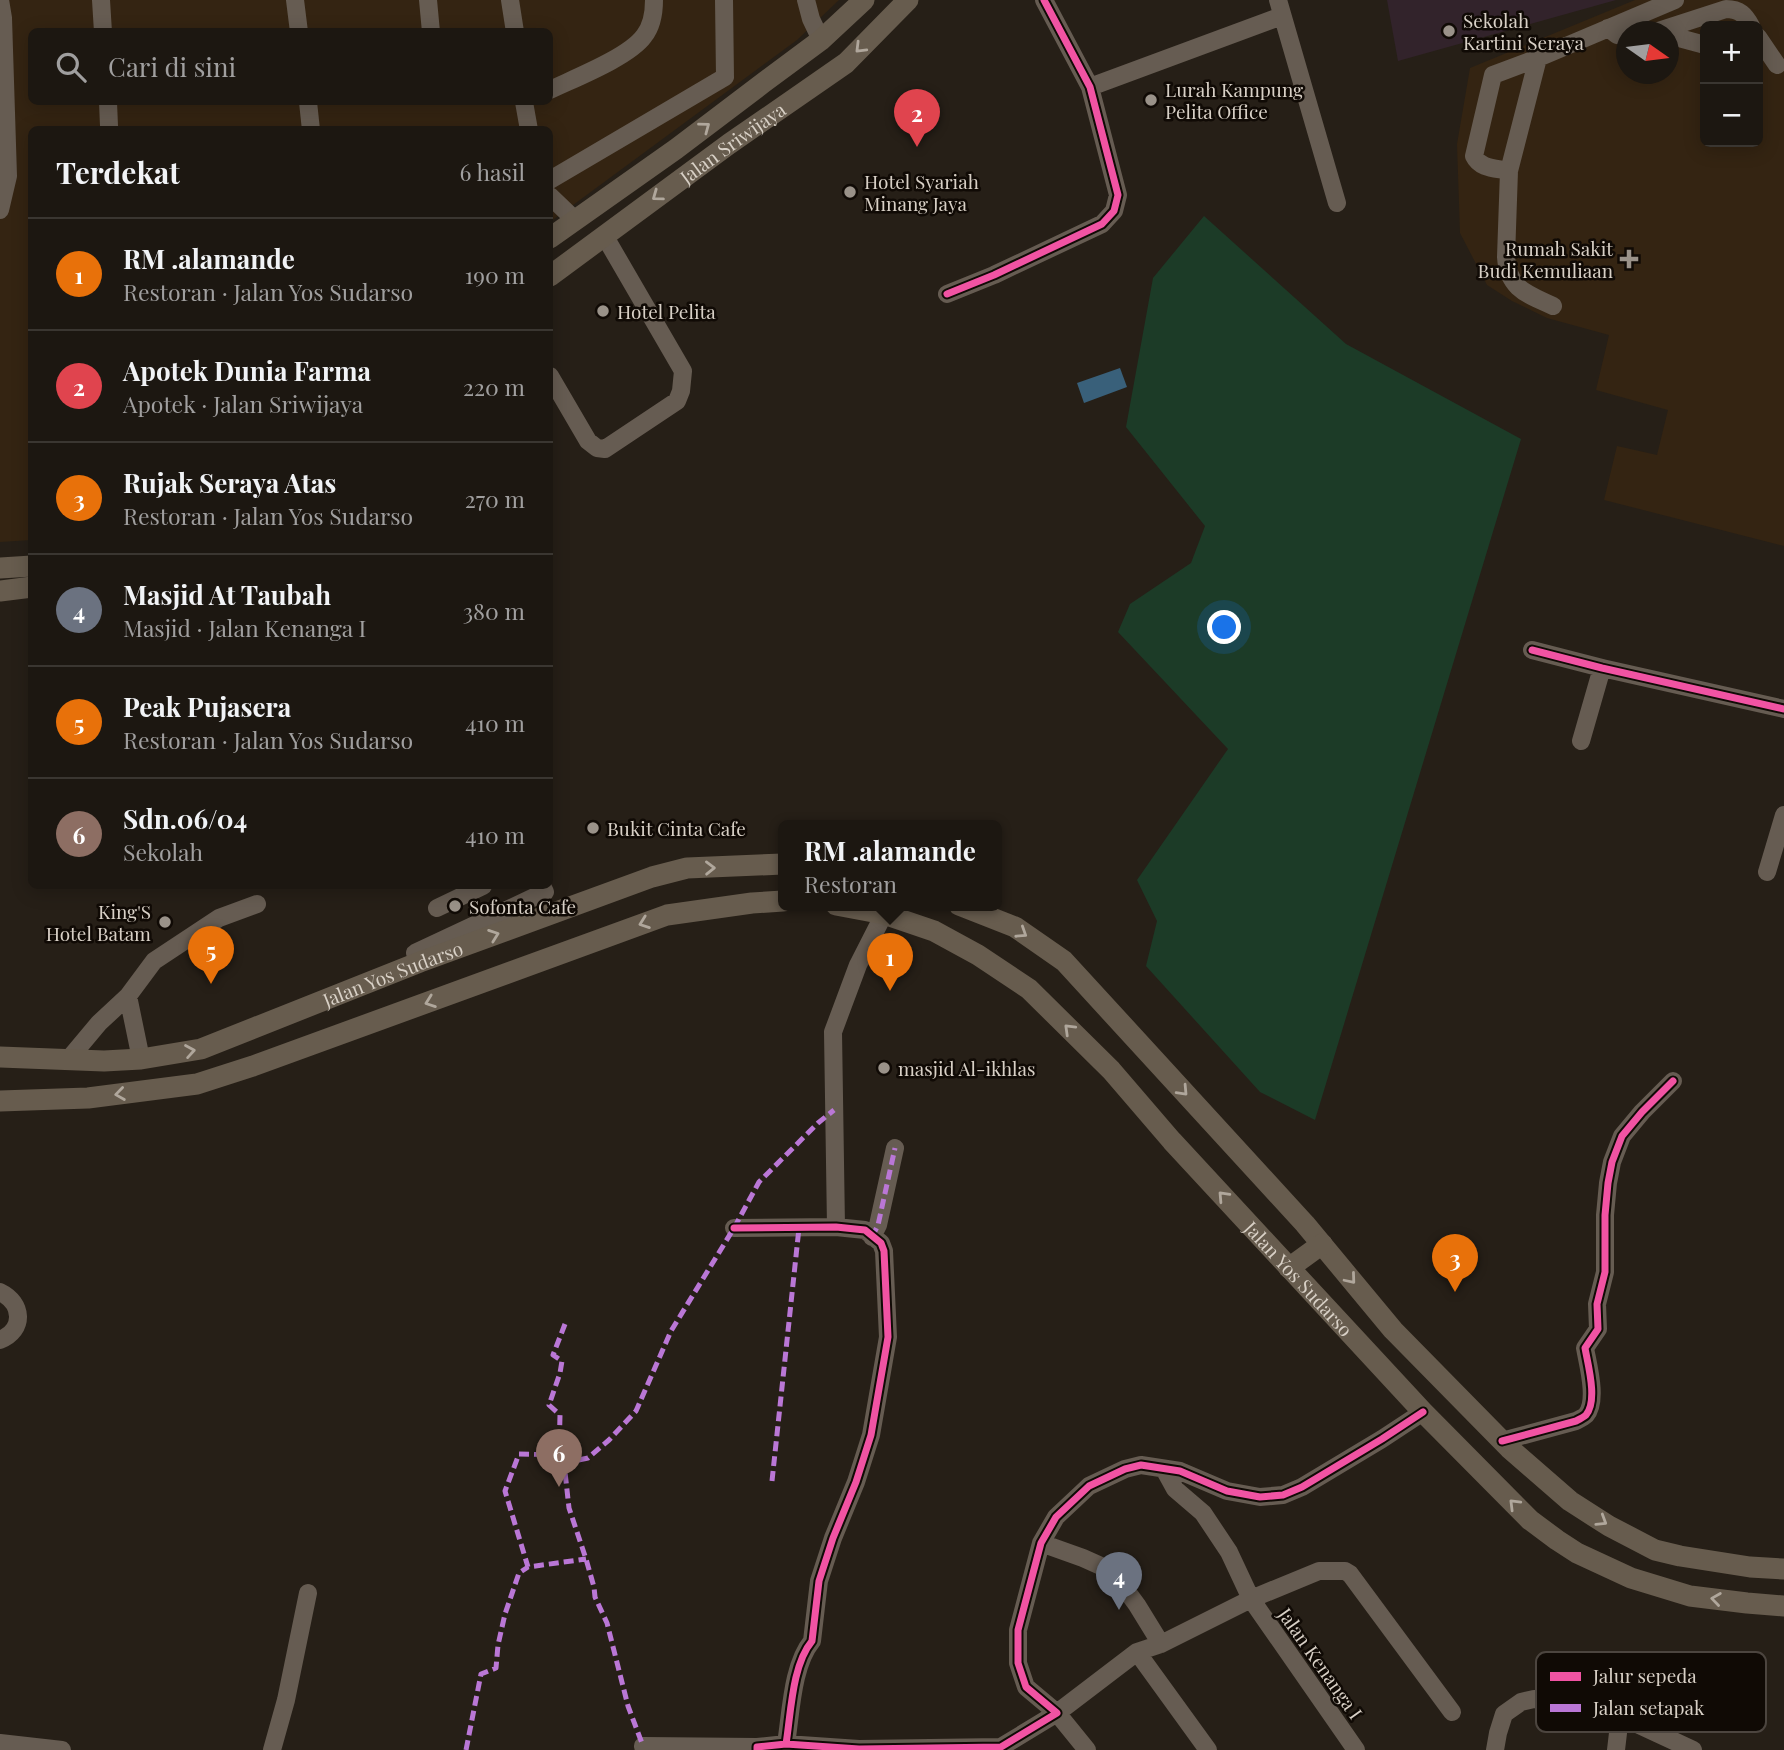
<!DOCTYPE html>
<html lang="id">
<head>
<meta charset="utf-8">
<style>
  body { margin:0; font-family:"Playfair Display",serif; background:#25201a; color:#f1f3f6 }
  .controls { position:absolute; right:21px; top:21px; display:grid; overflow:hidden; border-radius:10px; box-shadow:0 4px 18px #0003 }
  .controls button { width:63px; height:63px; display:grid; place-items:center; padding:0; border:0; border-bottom:2px solid #3a3631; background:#1c1711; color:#f1f3f6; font:35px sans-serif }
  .compass { position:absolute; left:1616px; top:21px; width:63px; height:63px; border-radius:50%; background:#1c1711; box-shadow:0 4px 18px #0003; rotate:104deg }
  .you { position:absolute; left:1225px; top:628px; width:24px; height:24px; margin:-18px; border:5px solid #fff; border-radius:50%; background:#1a73e8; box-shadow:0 0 0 10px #1a73e833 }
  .badge { display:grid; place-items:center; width:46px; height:46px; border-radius:50%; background:#2563eb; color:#fff; font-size:23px; font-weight:700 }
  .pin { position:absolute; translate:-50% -58px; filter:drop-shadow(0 2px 4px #0008) }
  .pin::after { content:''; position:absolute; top:37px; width:24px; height:21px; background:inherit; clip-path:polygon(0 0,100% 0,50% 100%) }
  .popup { position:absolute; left:778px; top:820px; width:224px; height:91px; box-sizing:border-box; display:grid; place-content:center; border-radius:10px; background:#1c1711; filter:drop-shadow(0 2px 5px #0005); font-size:23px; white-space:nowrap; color:#a09f9f }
  .popup b { font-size:26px; color:#f1f3f6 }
  .popup::after { content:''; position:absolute; left:50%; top:100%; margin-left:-14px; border:14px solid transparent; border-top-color:#1c1711 }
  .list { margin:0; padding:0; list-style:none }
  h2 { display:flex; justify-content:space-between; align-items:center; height:91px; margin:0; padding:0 28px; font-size:30px }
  h2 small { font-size:23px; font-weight:400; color:#a09f9f }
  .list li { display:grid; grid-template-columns:46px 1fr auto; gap:21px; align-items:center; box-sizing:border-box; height:112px; padding:0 28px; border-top:2px solid #3a3631 }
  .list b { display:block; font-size:26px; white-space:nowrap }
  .list p { margin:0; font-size:23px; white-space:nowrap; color:#a09f9f }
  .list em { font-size:23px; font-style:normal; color:#a09f9f }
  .icon { flex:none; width:38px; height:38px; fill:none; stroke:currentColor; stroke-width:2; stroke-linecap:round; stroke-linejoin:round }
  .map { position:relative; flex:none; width:1784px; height:1750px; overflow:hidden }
  .search { position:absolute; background:#1c1711; box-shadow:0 4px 18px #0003; left:28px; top:28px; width:525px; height:77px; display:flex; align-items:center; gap:18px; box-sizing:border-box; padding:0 24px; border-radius:10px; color:#a09f9f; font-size:26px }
  .panel { position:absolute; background:#1c1711; box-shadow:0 4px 18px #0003; left:28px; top:126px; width:525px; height:763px; border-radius:10px }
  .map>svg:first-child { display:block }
  .built { fill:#342412; fill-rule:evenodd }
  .education { fill:#32232b }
  .green { fill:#1c3b27 }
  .water { fill:#39607a }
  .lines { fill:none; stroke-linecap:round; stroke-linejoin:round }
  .minor { stroke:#665c52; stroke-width:18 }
  .major { stroke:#675c4e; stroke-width:21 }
  .quiet { stroke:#ba77d6; stroke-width:5; stroke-dasharray:10 5; stroke-linecap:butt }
  .cycleway-casing { stroke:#100a05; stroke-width:11 }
  .cycleway { stroke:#f153a3; stroke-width:7 }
  .oneway { stroke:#b0a79c }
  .poi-dot { fill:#9a9289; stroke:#100a05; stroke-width:2.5 }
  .labels { text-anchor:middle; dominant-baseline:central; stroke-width:5; stroke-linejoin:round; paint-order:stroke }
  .poi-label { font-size:19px; fill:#d8d0c6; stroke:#100a05; text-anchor:start }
  .street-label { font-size:19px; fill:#d8d0c6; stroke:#100a05 }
  .key { fill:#100a05; stroke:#4c453f; stroke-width:2 }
  .key-label { font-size:19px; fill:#d8d0c6 }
</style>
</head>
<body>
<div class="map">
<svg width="1784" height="1750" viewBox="0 0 1784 1750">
  <rect width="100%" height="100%" fill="#261f17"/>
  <path class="built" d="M 0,0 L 839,0 L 797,40 L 550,222 L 550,130 L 32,130 L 31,540 L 0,542 ZM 32,32 L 550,32 L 550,102 L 32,102 Z
    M 1635,0 L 1784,0 L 1784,546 L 1604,500 L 1617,446 L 1657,455 L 1668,410 L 1596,390 L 1609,335 L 1547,318 L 1512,301 L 1487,285 L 1460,233 L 1457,144 L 1470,68 ZM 1705,26 L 1758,26 L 1758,142 L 1705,142 ZM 1626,32 L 1668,32 L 1668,74 L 1626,74 Z"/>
  <path class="education" d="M 1387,0 L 1616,0 L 1398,61 Z"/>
  <path class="green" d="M 1204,216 L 1346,344 L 1521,439 L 1315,1120 L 1260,1092 L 1146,966 L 1157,921 L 1137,880 L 1228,749 L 1118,632 L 1130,604 L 1191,563 L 1205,526 L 1126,427 L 1153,278 Z"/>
  <path class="water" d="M 1120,368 L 1127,387 L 1084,403 L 1077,383 Z"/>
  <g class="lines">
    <path class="minor" d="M 101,0 L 103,32
      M 295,0 L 299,32
      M 428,0 L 431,32
      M 510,0 L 515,32
      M 724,0 L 725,77
      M 806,0 L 811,19 L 821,40
      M 1278,0 L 1337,203
      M 1608,28 L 1617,35 L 1626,37
      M 1655,32 L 1726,9 C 1740,9 1745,15 1751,26
      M 1668,35 L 1705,45
      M 1758,37 L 1777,65
      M 1538,58 L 1509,171 L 1506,257 C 1508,289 1527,294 1553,306
      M 1090,87 L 1282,16
      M 550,90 C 575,78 629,57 644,36 C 652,26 654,13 654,0
      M 108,102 L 109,126
      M 308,102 L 311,130
      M 524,102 L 529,130
      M 1509,171 C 1496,168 1480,169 1474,156 L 1493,75 L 1538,58 L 1675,0
      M 550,180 L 725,77
      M 550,196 L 575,220
      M 0,210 L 8,176 L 3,18 L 0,0
      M 947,294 L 994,275 L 1102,224 L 1114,211 L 1118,195 L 1090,87 L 1044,0
      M 550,376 L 588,441 L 597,448 L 605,449 L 677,401 L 681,391 L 683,371 L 604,235
      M 1532,650 L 1602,668 L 1784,709
      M 1581,741 L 1602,668
      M 1767,872 L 1784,815
      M 437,908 L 483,886
      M 420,962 L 415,953 L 545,892 L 542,886
      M 128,996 L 141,1059
      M 68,1060 L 99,1023 L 128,996 L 154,961 L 219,918 L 257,904
      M 836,1227 L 833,1032 L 858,965 L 884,914
      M 734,1228 L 836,1227 L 865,1230 L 881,1243 L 884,1251 L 888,1337 L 871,1435 L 856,1482 L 833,1538 L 819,1581 L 812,1641 C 792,1665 791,1713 786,1744
      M 872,1237 L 878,1225 L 895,1148
      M 0,1292 C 23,1303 25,1330 0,1340
      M 1502,1441 L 1576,1421 C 1578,1420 1584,1417 1586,1415 C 1598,1401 1588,1365 1585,1348 L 1598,1329 L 1597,1304 L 1605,1272 L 1605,1215 L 1608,1183 L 1612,1162 L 1622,1136 L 1642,1112 L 1673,1081
      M 1164,1469 L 1175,1489 L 1203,1513 L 1229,1552 L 1251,1599 L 1356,1750
      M 1041,1543 L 1083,1558 L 1112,1571 L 1137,1605 L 1161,1644
      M 1137,1652 L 1208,1750
      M 0,1743 L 62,1750
      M 272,1750 L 286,1700 L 308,1593
      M 644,1750 L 643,1746 L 757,1747
      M 757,1750 L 757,1747 L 786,1744 L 859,1749 L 1001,1747 L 1057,1713 L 1026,1687 L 1018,1663 L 1018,1630 L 1041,1543 L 1056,1517 L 1089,1486 L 1125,1469 L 1141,1465 L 1180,1471 L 1227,1491 L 1260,1497 L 1283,1495 L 1302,1487 L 1382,1439 L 1423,1412
      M 1087,1750 L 1057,1713 L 1137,1652 L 1161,1644 L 1251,1599 L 1319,1571 L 1345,1571 L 1350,1574 L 1452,1712
      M 1495,1750 L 1498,1733 L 1504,1714 L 1521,1702 L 1534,1699 L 1596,1708 L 1620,1716 L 1693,1750
      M 1616,1750 L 1620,1716"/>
    <g class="major">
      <path d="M 550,238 L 676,149 L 763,83 L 821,40 L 864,0"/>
      <path id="s1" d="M 550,276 L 729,144 L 846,63 L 908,0"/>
      <path d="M 0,568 L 32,566"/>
      <path d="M 0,591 L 32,587"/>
      <path id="s2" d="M 836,905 L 884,914 L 934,931 L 978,955 L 1029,989 L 1111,1070 L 1172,1141 L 1423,1412 L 1530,1520 L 1557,1540 L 1577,1553 L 1631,1578 L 1690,1596 L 1747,1603 L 1784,1606"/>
      <path d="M 959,905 L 1015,927 L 1064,961 L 1305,1224 L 1393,1330 L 1509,1448 L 1570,1501 L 1609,1526 L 1655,1550 L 1680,1556 L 1750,1567 L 1784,1569"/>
      <path id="s3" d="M 0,1057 L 104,1061 L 141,1059 L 201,1049 L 420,962 L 652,877 L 687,868 L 783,864"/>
      <path d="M 0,1101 L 88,1098 L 197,1084 L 253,1066 L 667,915 L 752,903 L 783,901"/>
      <path d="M 1289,1268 L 1322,1244"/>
    </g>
    <path class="quiet" d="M 872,1237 L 878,1225 L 895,1148
      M 565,1324 L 553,1355 L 562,1361 L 560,1373 L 549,1405 L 560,1415 L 559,1455 L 564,1463 L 569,1508 L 586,1559 L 594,1587 L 595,1597 L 607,1623 L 628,1706 L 643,1746
      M 559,1455 L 519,1454 L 505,1491 L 528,1567 L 586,1559
      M 564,1463 L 588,1458 L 609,1440 L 636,1411 L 671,1331 L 734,1228 L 759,1182 L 818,1123 L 834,1110
      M 772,1481 L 799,1228
      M 466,1750 L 481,1674 L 496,1668 L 498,1645 L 505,1614 L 519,1573 L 528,1567"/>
    <g class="cycleway-casing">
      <path id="cycleway" d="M 947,294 L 994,275 L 1102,224 L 1114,211 L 1118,195 L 1090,87 L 1044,0
        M 1532,650 L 1602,668 L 1784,709
        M 734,1228 L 836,1227 L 865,1230 L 881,1243 L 884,1251 L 888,1337 L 871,1435 L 856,1482 L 833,1538 L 819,1581 L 812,1641 C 792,1665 791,1713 786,1744
        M 1502,1441 L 1576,1421 C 1578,1420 1584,1417 1586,1415 C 1598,1401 1588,1365 1585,1348 L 1598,1329 L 1597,1304 L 1605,1272 L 1605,1215 L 1608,1183 L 1612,1162 L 1622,1136 L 1642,1112 L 1673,1081
        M 757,1750 L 757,1747 L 786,1744 L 859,1749 L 1001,1747 L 1057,1713 L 1026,1687 L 1018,1663 L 1018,1630 L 1041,1543 L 1056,1517 L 1089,1486 L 1125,1469 L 1141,1465 L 1180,1471 L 1227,1491 L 1260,1497 L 1283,1495 L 1302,1487 L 1382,1439 L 1423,1412"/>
    </g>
    <use href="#cycleway" class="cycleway"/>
  </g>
  <defs><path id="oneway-chevron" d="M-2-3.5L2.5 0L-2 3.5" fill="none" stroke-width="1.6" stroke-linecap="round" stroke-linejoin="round" transform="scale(1.75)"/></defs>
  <g class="oneway">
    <use href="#oneway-chevron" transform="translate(860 48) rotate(135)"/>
    <use href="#oneway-chevron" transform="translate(705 127) rotate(-37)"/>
    <use href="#oneway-chevron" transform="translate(657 196) rotate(144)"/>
    <use href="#oneway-chevron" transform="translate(710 868) rotate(-1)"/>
    <use href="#oneway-chevron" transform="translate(644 923) rotate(160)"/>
    <use href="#oneway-chevron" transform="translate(1022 933) rotate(33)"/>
    <use href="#oneway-chevron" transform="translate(494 935) rotate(-20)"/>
    <use href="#oneway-chevron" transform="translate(430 1002) rotate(160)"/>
    <use href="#oneway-chevron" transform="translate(1069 1029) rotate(-136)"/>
    <use href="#oneway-chevron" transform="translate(190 1051) rotate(-10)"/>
    <use href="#oneway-chevron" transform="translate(1183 1091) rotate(47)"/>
    <use href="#oneway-chevron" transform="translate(120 1094) rotate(172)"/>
    <use href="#oneway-chevron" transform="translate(1223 1196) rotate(-133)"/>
    <use href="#oneway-chevron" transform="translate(1351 1279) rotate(50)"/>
    <use href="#oneway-chevron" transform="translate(1514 1504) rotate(-135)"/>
    <use href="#oneway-chevron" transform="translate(1602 1521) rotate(32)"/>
    <use href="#oneway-chevron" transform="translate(1716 1599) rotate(-172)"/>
  </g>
  <g class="poi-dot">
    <circle cx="1449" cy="31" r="7"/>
    <circle cx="1151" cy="100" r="7"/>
    <circle cx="850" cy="192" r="7"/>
    <path d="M1625.5 248.5h7v7h7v7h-7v7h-7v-7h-7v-7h7z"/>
    <circle cx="603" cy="311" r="7"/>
    <circle cx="593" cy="828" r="7"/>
    <circle cx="455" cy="906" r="7"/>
    <circle cx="165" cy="922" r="7"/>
    <circle cx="884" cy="1068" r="7"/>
  </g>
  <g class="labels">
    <g class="poi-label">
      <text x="1463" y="20">Sekolah<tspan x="1463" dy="22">Kartini Seraya</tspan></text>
      <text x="1165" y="89">Lurah Kampung<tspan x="1165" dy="22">Pelita Office</tspan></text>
      <text x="864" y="181">Hotel Syariah<tspan x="864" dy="22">Minang Jaya</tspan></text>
      <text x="1613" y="248" text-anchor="end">Rumah Sakit<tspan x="1613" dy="22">Budi Kemuliaan</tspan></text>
      <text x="617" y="311">Hotel Pelita</text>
      <text x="607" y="828">Bukit Cinta Cafe</text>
      <text x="469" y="906">Sofonta Cafe</text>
      <text x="151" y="911" text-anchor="end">King'S<tspan x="151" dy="22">Hotel Batam</tspan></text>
      <text x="898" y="1068">masjid Al-ikhlas</text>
    </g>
    <g class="street-label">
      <text stroke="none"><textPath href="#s1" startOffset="226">Jalan Sriwijaya</textPath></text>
      <text stroke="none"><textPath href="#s3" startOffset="408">Jalan Yos Sudarso</textPath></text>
      <text stroke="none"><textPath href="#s2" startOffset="609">Jalan Yos Sudarso</textPath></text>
      <text transform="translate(1321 1663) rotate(55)">Jalan Kenanga I</text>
    </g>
  </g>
  <rect x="1536" y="1652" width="230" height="80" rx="10" class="key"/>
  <rect x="1550" y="1672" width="31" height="9" fill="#f153a3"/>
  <rect x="1550" y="1704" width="31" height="8" fill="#ba77d6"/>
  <g class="key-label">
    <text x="1593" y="1683">Jalur sepeda</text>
    <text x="1593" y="1715">Jalan setapak</text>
  </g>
</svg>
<div class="controls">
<button>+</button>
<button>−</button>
</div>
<svg class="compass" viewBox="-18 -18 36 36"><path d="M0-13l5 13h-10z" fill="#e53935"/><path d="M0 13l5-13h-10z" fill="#a09f9f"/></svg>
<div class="you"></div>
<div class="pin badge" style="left:890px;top:991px;background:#e8710a">1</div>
<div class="popup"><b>RM .alamande</b>Restoran</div>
<div class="pin badge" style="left:917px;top:147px;background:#e0444e">2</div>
<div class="pin badge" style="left:1455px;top:1292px;background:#e8710a">3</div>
<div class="pin badge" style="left:1119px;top:1610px;background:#6b7280">4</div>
<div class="pin badge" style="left:211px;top:984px;background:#e8710a">5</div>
<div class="pin badge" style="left:559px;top:1487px;background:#8d6e63">6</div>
<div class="search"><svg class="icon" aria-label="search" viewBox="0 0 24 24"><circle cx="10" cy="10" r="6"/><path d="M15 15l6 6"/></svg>Cari di sini</div>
<section class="panel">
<h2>Terdekat<small>6 hasil</small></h2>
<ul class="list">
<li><span class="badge" style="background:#e8710a">1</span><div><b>RM .alamande</b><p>Restoran · Jalan Yos Sudarso</p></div><em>190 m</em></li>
<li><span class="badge" style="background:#e0444e">2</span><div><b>Apotek Dunia Farma</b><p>Apotek · Jalan Sriwijaya</p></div><em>220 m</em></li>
<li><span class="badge" style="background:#e8710a">3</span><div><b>Rujak Seraya Atas</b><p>Restoran · Jalan Yos Sudarso</p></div><em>270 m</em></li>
<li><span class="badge" style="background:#6b7280">4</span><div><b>Masjid At Taubah</b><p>Masjid · Jalan Kenanga I</p></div><em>380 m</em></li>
<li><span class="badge" style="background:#e8710a">5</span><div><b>Peak Pujasera</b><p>Restoran · Jalan Yos Sudarso</p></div><em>410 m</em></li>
<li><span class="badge" style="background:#8d6e63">6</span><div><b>Sdn.06/04</b><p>Sekolah</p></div><em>410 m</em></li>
</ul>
</section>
</div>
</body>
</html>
